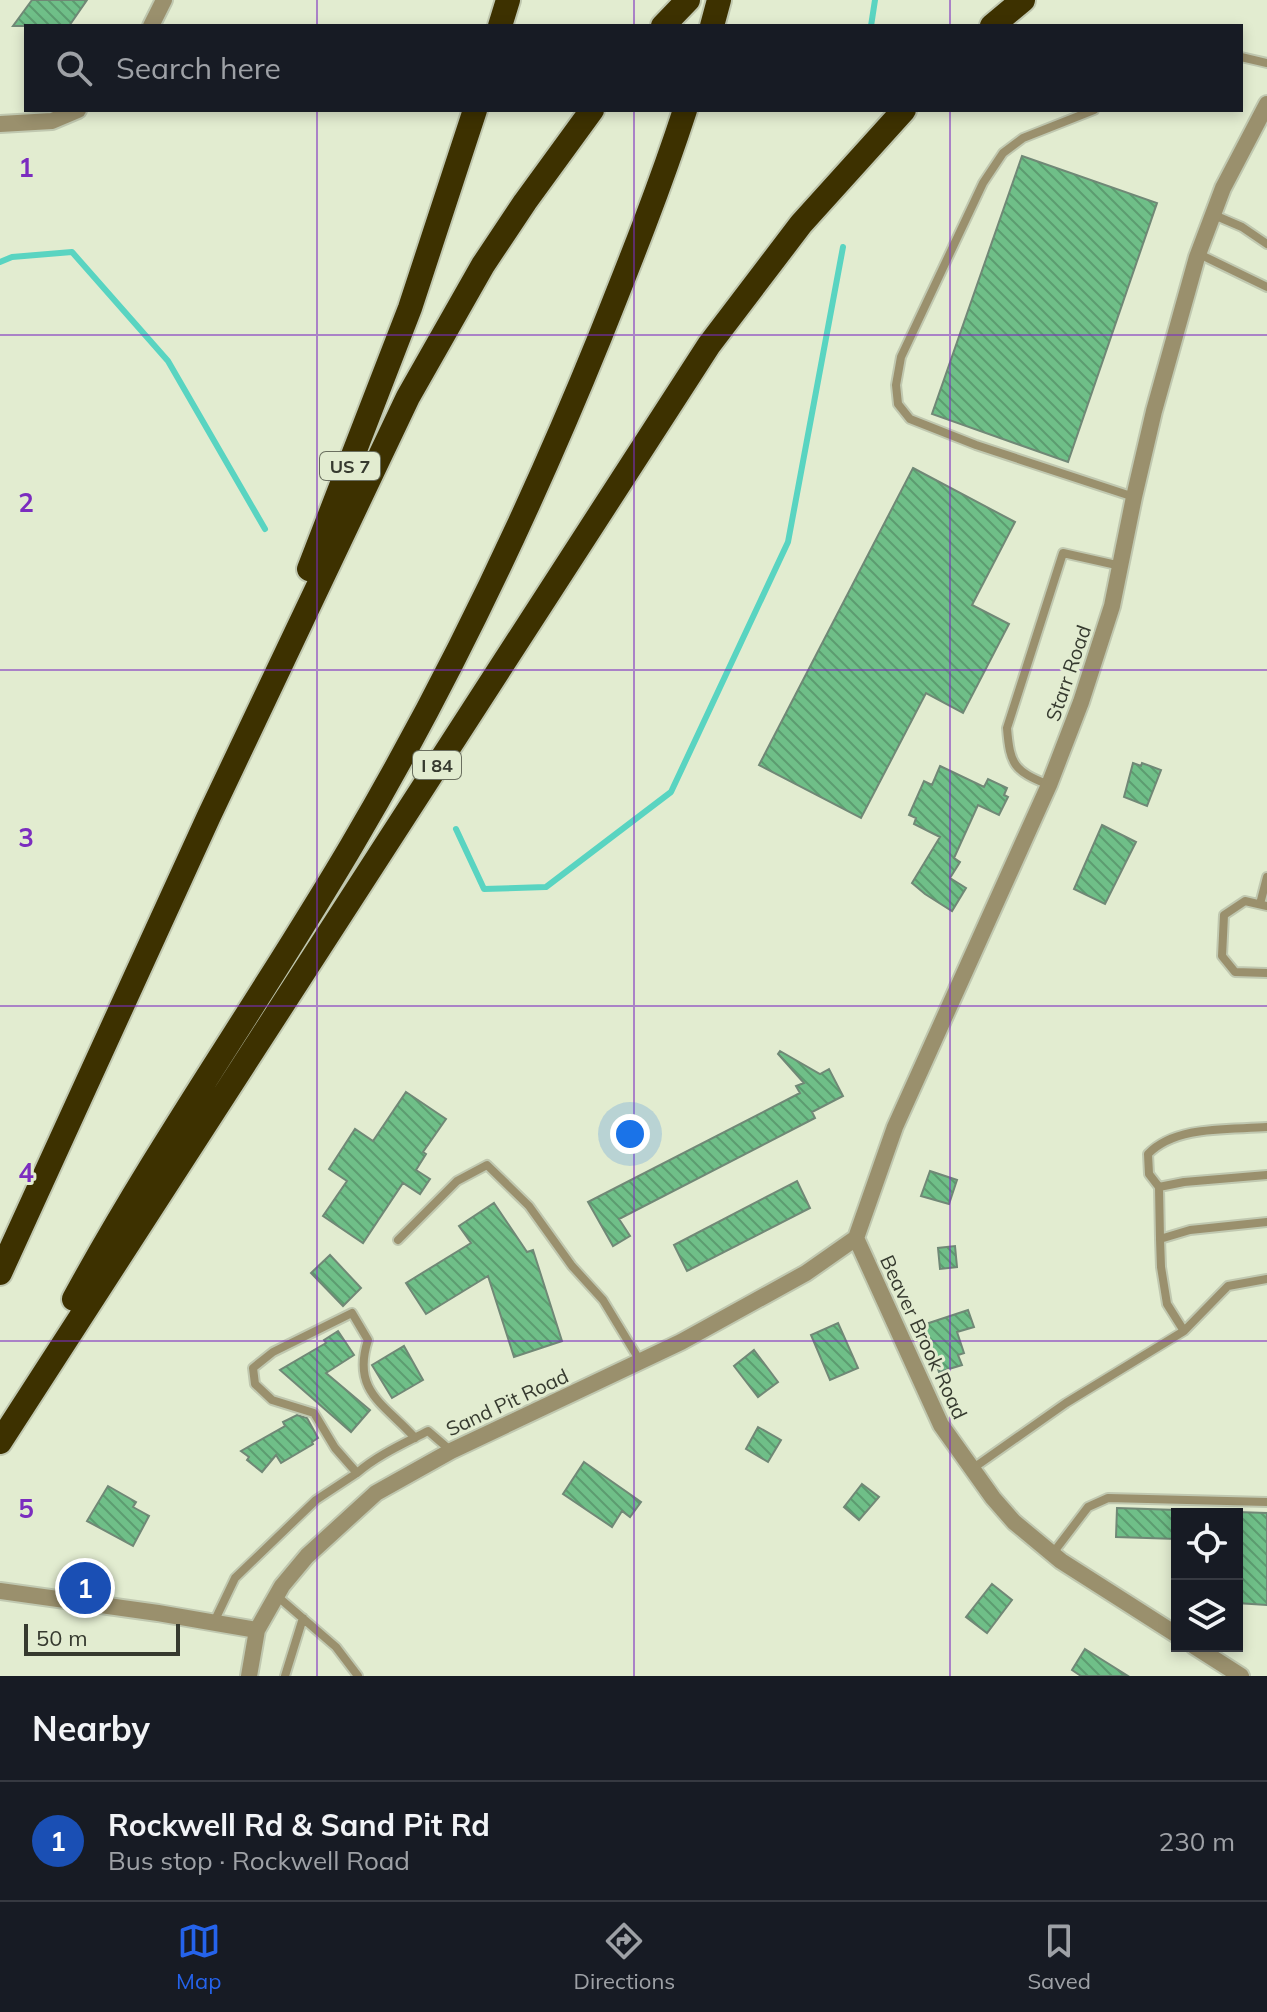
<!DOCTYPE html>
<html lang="en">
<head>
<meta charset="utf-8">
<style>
  body { margin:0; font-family:Mulish,sans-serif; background:#242831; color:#f1f3f6 }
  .controls { position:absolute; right:24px; bottom:24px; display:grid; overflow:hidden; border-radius:0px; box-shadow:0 4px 12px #0003 }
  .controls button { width:72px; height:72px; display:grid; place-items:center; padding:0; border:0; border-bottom:2px solid #363941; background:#171b24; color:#f1f3f6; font:40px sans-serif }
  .scale { position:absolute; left:24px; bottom:20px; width:156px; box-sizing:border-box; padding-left:8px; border:4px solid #363a2f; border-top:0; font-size:22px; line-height:28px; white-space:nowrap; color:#363a2f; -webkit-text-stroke:6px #e2ecd0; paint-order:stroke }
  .you { position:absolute; left:630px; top:1134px; width:28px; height:28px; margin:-20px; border:6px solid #fff; border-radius:50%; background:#1a73e8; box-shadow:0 0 0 12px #1a73e833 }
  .badge { display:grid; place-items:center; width:52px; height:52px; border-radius:50%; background:#2563eb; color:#fff; font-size:26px; font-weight:700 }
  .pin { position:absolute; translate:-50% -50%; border:4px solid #fff; box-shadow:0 2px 8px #0006 }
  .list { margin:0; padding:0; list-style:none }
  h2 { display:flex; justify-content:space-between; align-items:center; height:104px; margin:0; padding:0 32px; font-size:34px }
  h2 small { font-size:26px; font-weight:400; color:#9ea1a6 }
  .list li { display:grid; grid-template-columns:52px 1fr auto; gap:24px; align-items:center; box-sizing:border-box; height:120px; padding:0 32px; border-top:2px solid #363941 }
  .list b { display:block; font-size:30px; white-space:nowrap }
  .list p { margin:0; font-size:26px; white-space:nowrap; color:#9ea1a6 }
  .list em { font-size:26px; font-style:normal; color:#9ea1a6 }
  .icon { flex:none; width:44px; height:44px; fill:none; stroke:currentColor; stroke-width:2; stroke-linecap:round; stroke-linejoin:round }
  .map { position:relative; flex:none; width:1267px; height:1676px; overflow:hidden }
  .search { position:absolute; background:#171b24; box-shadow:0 4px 12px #0003; left:24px; right:24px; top:24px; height:88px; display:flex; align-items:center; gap:20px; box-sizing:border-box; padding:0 28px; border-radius:0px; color:#9ea1a6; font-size:30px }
  .sheet { height:224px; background:#171b24 }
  nav { display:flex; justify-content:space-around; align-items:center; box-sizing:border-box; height:112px; border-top:2px solid #363941; background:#171b24; font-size:22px; color:#9ea1a6 }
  nav a { display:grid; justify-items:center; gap:4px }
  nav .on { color:#2563eb }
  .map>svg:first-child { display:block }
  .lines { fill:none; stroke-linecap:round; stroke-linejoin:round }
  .stream { stroke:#59d4c1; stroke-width:6 }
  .building { fill:url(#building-back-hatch); stroke:#708876; stroke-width:2 }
  .lane-casing { stroke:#c0c8b0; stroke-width:12 }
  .street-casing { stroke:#c0c8b0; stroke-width:20 }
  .highway-casing { stroke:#c0c8b0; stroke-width:28 }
  .lane { stroke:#9a906d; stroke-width:8 }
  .street { stroke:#9a906d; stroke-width:16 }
  .highway { stroke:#3d3100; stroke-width:24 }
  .grid { fill:none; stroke:#7b2cbf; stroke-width:2; stroke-opacity:0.55 }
  .labels { text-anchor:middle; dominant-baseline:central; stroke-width:6; stroke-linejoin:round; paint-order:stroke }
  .shield { fill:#e2ecd0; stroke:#6a6f5f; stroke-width:2 }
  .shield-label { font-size:18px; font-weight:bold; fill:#363a2f }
  .street-label { font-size:20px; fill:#363a2f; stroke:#e2ecd0 }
  .grid-label { font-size:26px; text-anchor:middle; font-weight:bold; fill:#7b2cbf; stroke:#e2ecd0; stroke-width:6; stroke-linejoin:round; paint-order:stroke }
</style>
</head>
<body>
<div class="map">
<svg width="1267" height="1676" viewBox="0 0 1267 1676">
  <defs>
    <pattern id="building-back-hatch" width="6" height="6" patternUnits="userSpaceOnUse" patternTransform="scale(2)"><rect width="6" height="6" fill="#6fbf88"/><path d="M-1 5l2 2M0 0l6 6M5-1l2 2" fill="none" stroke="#5c9c70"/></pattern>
  </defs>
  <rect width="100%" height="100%" fill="#e2ecd0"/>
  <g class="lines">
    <path class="stream" d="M 871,26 L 875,0
      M 0,262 L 12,257 L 72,252 L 168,361 L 265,529
      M 456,829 L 484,889 L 546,887 L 671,792 L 788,542 L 843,247"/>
  </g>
  <path class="building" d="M 32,0 L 87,0 L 69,26 L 13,26 Z
    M 1022,156 L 1157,203 L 1068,462 L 932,414 Z
    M 913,468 L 1015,522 L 972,605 L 1009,624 L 963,713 L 926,693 L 861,818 L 759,765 Z
    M 1133,763 L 1141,766 L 1142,763 L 1161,770 L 1147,806 L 1124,797 Z
    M 940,766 L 984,787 L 988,779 L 1007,788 L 1004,795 L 1008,797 L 999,815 L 978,805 L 954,858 L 960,862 L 950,878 L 966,888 L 952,911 L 925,894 L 912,883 L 940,837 L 914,824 L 916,818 L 909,815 L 924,781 L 932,785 Z
    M 1102,825 L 1136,842 L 1105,904 L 1074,889 Z
    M 780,1051 L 820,1074 L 829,1069 L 843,1096 L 812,1112 L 815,1118 L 619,1219 L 630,1236 L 613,1246 L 588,1202 L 800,1093 L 796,1086 L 804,1083 L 778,1054 Z
    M 406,1092 L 446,1119 L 423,1152 L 426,1154 L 416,1170 L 430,1179 L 420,1194 L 403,1183 L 363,1243 L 323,1216 L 347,1181 L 329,1169 L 355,1129 L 373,1141 Z
    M 930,1171 L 957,1180 L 949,1204 L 921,1196 Z
    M 797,1181 L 810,1208 L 687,1271 L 674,1245 Z
    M 494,1203 L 527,1252 L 533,1250 L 562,1341 L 514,1357 L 488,1276 L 426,1314 L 406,1283 L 471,1243 L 459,1226 Z
    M 955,1246 L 957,1267 L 940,1269 L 938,1248 Z
    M 330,1255 L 361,1288 L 343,1306 L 311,1273 Z
    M 968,1310 L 974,1327 L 957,1332 L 964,1353 L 958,1355 L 962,1365 L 939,1372 L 923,1325 Z
    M 838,1323 L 858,1368 L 830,1380 L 811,1335 Z
    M 338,1331 L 354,1355 L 326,1373 L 370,1410 L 351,1432 L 280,1370 L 326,1343 L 324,1340 Z
    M 404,1346 L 423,1380 L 392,1398 L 372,1365 Z
    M 754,1350 L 778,1382 L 758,1397 L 734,1366 Z
    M 297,1415 L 307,1418 L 318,1438 L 312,1442 L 313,1444 L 281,1463 L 276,1455 L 262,1472 L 247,1460 L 249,1457 L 241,1451 L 285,1426 L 283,1422 Z
    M 758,1427 L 781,1440 L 768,1462 L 746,1449 Z
    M 584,1462 L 641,1502 L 630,1517 L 622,1511 L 612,1527 L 563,1494 Z
    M 862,1484 L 879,1497 L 859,1520 L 844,1507 Z
    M 108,1486 L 136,1502 L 133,1507 L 149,1516 L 133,1546 L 87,1521 Z
    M 1117,1508 L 1177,1510 L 1177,1539 L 1116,1537 Z
    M 1237,1512 L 1267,1513 L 1267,1605 L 1237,1603 Z
    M 992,1584 L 1012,1600 L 987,1633 L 966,1617 Z
    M 1085,1649 L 1128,1676 L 1081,1676 L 1072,1670 Z"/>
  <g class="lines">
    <g class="lane-casing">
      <path id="lane" d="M 1241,57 L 1267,63
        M 1094,110 L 1023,138 L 1003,153 L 983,183 L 901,357 L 896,385 L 898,404 L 910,419 L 976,445 L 1134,497
        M 1214,215 L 1242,227 L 1267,244
        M 1199,254 L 1267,287
        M 1049,785 C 1014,771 1010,765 1007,728 L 1063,553 L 1121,566
        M 1260,904 L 1267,877
        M 1267,906 L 1245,901 L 1224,915 L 1222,956 L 1235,972 L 1267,973
        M 1159,1187 L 1149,1174 L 1148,1154 C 1176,1125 1229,1130 1267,1127
        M 1160,1239 L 1159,1187 L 1184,1182 L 1267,1175
        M 398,1240 L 457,1181 L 487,1165 L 529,1206 L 572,1266 L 603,1300 L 640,1361
        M 1184,1331 L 1167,1304 L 1161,1267 L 1160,1239 L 1190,1230 L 1267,1222
        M 415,1438 C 386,1405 351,1392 368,1340 L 352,1313 L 273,1352 L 253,1368 L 255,1384 L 272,1400 L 314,1413 L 335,1448 L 357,1473 C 378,1455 403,1444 428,1431 L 450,1450
        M 972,1469 L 1066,1403 L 1184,1331 L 1228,1286 L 1267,1279
        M 1053,1553 L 1088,1507 L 1108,1498 L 1267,1502
        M 277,1596 L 336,1647 L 358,1676
        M 214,1622 L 235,1578 L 316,1500 L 357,1473
        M 285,1676 L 303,1618"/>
    </g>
    <g class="street-casing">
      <path id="street" d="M 151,26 L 164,0
        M 0,124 L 52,121 L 78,110
        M 856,1238 L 895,1127 L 1049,785 L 1081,702 L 1112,606 L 1134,497 L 1154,411 L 1197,257 L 1223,188 L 1267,104
        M 856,1238 L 941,1425 L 993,1498 L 1014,1522 L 1061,1561 L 1177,1635
        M 0,1591 L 158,1613 L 257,1630
        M 1194,1646 L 1241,1676
        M 249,1676 L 257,1630 L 282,1586 L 307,1556 L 376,1493 L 451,1451 L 681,1342 L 806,1273 L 856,1238"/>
    </g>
    <g class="highway-casing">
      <path id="highway" d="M 500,26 L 508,0
        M 663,26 L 688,0
        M 712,26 L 719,0
        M 992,26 L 1023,0
        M 309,569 L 410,308 L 475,110
        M 0,1273 L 209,816 L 408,397 L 483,265 L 525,202 L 592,110
        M 74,1299 C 159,1143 262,998 352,845 C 448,682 529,512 600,337 C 630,262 660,187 685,110
        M 0,1442 L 709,345 L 801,224 L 904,110"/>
    </g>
    <use href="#lane" class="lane"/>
    <use href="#street" class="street"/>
    <use href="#highway" class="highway"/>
  </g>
  <path class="grid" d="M 317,0 L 317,26M 634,0 L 634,26M 950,0 L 950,26M 317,110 L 317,1676M 634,110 L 634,1676M 950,110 L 950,1676M 0,335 L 1267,335M 0,670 L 1267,670M 0,1006 L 1267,1006M 0,1341 L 1267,1341"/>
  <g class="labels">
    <g class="shield">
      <rect x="320" y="452" width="60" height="28" rx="6"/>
      <rect x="413" y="751" width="48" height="28" rx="6"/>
    </g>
    <g class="shield-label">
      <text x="350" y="466">US 7</text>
      <text x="437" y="765">I 84</text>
    </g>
    <g class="street-label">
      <text transform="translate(1068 673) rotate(-71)">Starr Road</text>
      <text transform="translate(924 1337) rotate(65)">Beaver Brook Road</text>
      <text transform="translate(507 1402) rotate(-25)">Sand Pit Road</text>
    </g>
  </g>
  <g class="grid-label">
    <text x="26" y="177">1</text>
    <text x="26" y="512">2</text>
    <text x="26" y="847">3</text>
    <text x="26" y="1182">4</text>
    <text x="26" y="1518">5</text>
  </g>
</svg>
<div class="controls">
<button><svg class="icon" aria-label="locate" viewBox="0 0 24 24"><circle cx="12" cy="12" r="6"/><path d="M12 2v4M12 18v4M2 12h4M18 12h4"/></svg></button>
<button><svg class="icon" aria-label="layers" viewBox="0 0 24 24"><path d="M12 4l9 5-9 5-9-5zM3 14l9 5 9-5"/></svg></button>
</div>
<div class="scale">50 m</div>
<div class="you"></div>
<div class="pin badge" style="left:85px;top:1588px;background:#1a4fb4">1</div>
<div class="search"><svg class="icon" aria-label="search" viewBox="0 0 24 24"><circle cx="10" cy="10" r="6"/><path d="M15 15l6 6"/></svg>Search here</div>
</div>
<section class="sheet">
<h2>Nearby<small></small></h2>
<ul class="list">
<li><span class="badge" style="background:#1a4fb4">1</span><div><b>Rockwell Rd &amp; Sand Pit Rd</b><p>Bus stop · Rockwell Road</p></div><em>230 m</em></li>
</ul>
</section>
<nav>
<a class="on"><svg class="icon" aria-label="map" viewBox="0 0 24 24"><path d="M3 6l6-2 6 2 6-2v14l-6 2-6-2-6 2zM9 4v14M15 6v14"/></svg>Map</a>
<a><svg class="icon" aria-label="directions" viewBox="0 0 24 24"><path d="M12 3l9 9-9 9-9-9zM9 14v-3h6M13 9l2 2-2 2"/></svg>Directions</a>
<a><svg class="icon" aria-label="saved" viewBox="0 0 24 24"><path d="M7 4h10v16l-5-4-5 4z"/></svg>Saved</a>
</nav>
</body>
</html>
